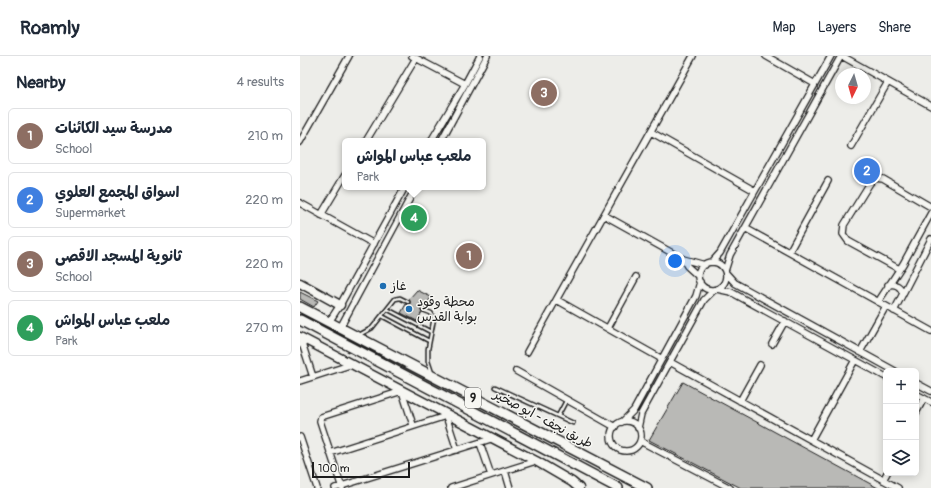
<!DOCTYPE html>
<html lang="en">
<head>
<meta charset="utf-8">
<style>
  body { margin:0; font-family:Pangolin,"Playpen Sans Arabic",sans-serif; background:#f6f6f7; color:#1f2937 }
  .controls { position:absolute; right:12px; bottom:12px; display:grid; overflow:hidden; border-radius:6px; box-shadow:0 2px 10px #0003 }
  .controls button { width:36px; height:36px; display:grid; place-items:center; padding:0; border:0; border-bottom:1px solid #e0e1e3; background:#fff; color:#1f2937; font:20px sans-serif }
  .compass { position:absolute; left:535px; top:12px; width:36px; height:36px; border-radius:50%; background:#fff; box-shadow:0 2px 10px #0003; rotate:185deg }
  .scale { position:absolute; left:12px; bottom:10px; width:98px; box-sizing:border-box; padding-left:4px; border:2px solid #1c1c1c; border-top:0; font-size:11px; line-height:14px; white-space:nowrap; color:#1c1c1c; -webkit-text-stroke:3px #f6f6f2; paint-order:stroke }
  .you { position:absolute; left:375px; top:205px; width:14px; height:14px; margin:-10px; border:3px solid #fff; border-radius:50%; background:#1a73e8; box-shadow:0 0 0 6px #1a73e833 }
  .badge { display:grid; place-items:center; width:26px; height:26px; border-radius:50%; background:#1f6fb2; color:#fff; font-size:13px; font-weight:700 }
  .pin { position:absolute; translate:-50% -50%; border:2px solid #fff; box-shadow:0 1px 4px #0006 }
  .popup { position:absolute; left:42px; top:82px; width:144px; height:52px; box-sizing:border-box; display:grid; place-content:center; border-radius:6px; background:#fff; filter:drop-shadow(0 1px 3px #0005); font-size:13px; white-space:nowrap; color:#747a83 }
  .popup b { font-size:15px; color:#1f2937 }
  .popup::after { content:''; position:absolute; left:50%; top:100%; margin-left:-8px; border:8px solid transparent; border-top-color:#fff }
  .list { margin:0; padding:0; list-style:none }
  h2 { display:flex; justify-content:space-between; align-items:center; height:52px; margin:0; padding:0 16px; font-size:17px }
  h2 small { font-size:13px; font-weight:400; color:#747a83 }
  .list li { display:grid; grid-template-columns:26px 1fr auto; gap:12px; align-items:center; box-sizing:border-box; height:56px; margin:0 8px 8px; padding:0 8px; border:1px solid #e0e1e3; border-radius:6px }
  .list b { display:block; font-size:15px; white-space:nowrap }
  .list p { margin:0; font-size:13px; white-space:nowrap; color:#747a83 }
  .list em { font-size:13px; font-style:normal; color:#747a83 }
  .icon { flex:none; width:22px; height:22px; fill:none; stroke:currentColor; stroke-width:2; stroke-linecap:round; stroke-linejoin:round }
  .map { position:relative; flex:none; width:631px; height:432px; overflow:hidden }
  header { display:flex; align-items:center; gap:24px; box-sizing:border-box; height:56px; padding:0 20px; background:#fff; border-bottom:1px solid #e0e1e3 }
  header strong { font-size:19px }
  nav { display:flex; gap:22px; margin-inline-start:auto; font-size:14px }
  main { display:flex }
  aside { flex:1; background:#fff }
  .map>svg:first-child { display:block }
  .building { fill:#b9b9b6; stroke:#1c1c1c }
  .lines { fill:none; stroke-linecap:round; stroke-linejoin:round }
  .service-casing { stroke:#1c1c1c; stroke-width:5.5 }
  .minor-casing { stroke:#1c1c1c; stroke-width:8 }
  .secondary-casing { stroke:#1c1c1c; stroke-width:11 }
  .trunk-casing { stroke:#1c1c1c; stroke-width:12 }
  .service { stroke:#f6f6f2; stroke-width:2.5 }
  .minor { stroke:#f6f6f2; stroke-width:5.5 }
  .secondary { stroke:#f6f6f2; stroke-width:8 }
  .trunk { stroke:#f6f6f2; stroke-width:9 }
  .poi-dot { fill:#1f6fb2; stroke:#f6f6f2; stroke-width:1.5 }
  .labels { text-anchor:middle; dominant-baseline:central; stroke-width:3; stroke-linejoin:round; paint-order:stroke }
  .shield { fill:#f6f6f2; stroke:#5d5d5c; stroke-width:1 }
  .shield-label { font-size:12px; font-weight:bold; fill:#1c1c1c }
  .poi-label { font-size:13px; fill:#1c1c1c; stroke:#f6f6f2; text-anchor:start }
  .street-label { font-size:13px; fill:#1c1c1c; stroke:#f6f6f2 }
</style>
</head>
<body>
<header>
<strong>Roamly</strong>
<nav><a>Map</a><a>Layers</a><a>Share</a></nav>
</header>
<main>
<aside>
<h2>Nearby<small>4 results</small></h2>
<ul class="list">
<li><span class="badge" style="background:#8d6e63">1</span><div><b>مدرسة سيد الكائنات</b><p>School</p></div><em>210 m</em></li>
<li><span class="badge" style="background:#3f7fe0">2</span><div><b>اسواق المجمع العلوي</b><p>Supermarket</p></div><em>220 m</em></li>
<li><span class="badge" style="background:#8d6e63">3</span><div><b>ثانوية المسجد الاقصى</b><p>School</p></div><em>220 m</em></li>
<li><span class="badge" style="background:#2e9e5b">4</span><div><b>ملعب عباس المواش</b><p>Park</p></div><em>270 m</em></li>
</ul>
</aside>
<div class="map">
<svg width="631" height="432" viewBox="0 0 631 432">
  <rect width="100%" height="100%" fill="#edede9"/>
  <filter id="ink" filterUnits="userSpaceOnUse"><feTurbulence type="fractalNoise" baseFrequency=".025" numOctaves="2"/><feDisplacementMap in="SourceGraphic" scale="8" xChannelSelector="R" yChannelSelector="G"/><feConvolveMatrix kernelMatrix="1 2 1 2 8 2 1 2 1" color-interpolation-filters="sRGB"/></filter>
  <g filter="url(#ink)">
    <path class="building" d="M 117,234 L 131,241 L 125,252 L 121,253 L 122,256 L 117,265 L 101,257 L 106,248 L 110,248 L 109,243 Z
      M 0,236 L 18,245 L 14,251 L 0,243 Z
      M 383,326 L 578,432 L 441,432 L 349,384 Z"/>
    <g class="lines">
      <g class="service-casing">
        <path id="service" d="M 87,253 L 131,276
          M 123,254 L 131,257 L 134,262 L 128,293 L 128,305 L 132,317
          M 82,260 L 129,285
          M 59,279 L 72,272 L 95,243 L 100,242 L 108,246
          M 195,331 L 273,367
          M 258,360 L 267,343"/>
      </g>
      <g class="minor-casing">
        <path id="minor" d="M 112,0 L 165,28
          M 466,0 L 515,28
          M 542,0 L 631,50
          M 351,76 L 455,135
          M 66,85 L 116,2
          M 131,85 L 165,28 L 180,0
          M 141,85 L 187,0
          M 0,86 L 49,0
          M 551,90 L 588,26
          M 0,147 L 74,188
          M 21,159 L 45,119
          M 304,159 L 383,203 L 405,209
          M 445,172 L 631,275
          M 489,196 L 528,125
          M 383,203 L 387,210 L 398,220
          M 412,206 L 420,197 L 531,0
          M398 220a14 14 0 1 1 28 0a14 14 0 1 1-28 0Z
          M 599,213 L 548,185 L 543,178 L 544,169 L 570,127 L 575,122 L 583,123 L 631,151
          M 425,215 L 430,199 L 541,0
          M 426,217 L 435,227 L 595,315
          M 588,229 C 595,227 601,230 603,238
          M 417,233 L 431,236 L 586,321
          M 257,244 L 362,303
          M 578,246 L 603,208 L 631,157
          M 594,255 L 631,183
          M 29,266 L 40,249 L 105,131
          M 40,272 L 116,131
          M 308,272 L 336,221
          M 0,288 L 2,287 L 13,321
          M 472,288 L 485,265
          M 227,296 L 393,0
          M 560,296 L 586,250
          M 370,306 L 598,432
          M 216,315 L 315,371
          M 0,325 L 53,308
          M 616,327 L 631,335
          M 616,338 L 631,346
          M 440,345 L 460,309
          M 616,357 L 624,342
          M 146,360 L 157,394
          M311 380a15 15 0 1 1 30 0a15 15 0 1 1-30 0Z
          M 322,366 L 334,354 L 396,240 L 400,226
          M 338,372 L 341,358 L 404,244 L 414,234
          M 0,381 L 17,432
          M 511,384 L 555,304
          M 340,385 L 430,432
          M 180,387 L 191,419
          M 30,397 L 149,359
          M 205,415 L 210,432
          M 583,424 L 587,417
          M 35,432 L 194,382
          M 42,432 L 20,365 L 21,361 L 102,335 L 113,369
          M 151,432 L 236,405"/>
      </g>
      <g class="secondary-casing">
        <path id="secondary" d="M 0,227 L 40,249
          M 0,281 L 236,405 L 272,426 L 279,432"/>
      </g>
      <g class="trunk-casing">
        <path id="trunk" d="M 0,251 L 347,432
          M 0,264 L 318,432"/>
      </g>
      <use href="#service" class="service"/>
      <use href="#minor" class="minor"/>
      <use href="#secondary" class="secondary"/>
      <use href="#trunk" class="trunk"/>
    </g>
  </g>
  <g class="poi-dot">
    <circle cx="83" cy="230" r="4"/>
    <circle cx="109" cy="253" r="4"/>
  </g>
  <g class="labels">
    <rect class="shield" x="165" y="332" width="16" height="20" rx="3"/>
    <g class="shield-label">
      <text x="173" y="342">9</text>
    </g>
    <g class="poi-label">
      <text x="91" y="230">غاز</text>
      <text x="117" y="246">محطة وقود<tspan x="117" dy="15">بوابة القدس</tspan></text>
    </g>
    <g class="street-label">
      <text transform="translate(243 363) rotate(28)">طريق نجف - ابو صخير</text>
    </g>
  </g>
</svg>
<div class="controls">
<button>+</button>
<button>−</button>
<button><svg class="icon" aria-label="layers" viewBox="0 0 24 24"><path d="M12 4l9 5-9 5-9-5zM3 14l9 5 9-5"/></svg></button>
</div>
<svg class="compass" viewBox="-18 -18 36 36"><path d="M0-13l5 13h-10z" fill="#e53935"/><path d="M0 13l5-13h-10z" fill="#747a83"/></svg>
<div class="scale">100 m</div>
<div class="you"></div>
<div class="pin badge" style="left:169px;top:200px;background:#8d6e63">1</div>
<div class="pin badge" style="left:567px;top:115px;background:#3f7fe0">2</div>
<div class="pin badge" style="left:244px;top:37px;background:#8d6e63">3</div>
<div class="pin badge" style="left:114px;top:162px;background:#2e9e5b">4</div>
<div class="popup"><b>ملعب عباس المواش</b>Park</div>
</div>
</main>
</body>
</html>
